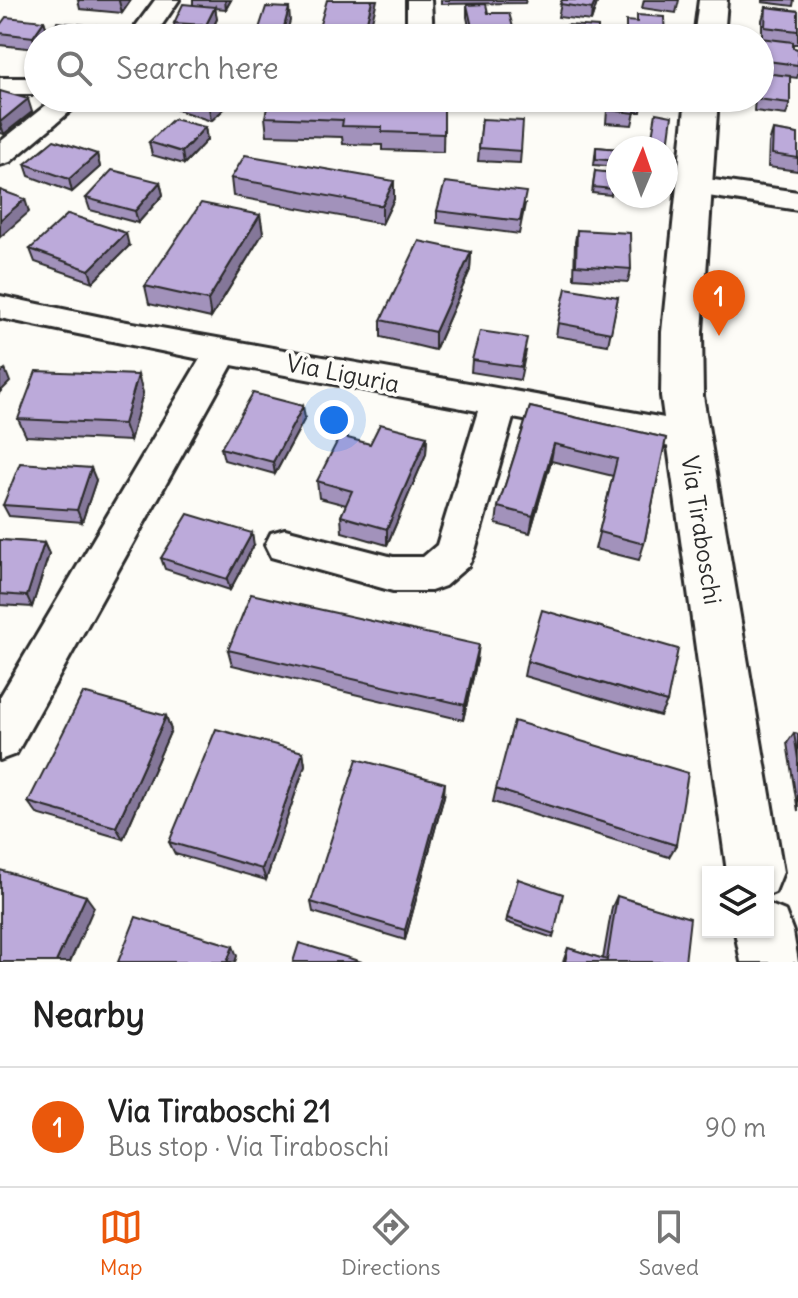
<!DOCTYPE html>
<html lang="en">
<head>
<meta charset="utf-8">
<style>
  body { margin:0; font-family:Delius,sans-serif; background:#f2f2f2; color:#222 }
  .controls { position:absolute; right:24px; bottom:24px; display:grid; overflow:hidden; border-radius:0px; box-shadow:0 2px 6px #0004 }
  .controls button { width:72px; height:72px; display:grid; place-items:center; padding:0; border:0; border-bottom:2px solid #e0e0e0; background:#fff; color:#222; font:40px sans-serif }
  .compass { position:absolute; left:606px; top:136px; width:72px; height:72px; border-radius:50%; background:#fff; box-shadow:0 2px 6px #0004; rotate:2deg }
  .you { position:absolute; left:334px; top:420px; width:28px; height:28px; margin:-20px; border:6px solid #fff; border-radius:50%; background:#1a73e8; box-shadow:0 0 0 12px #1a73e833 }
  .badge { display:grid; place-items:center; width:52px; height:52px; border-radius:50%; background:#ea580c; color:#fff; font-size:26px; font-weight:700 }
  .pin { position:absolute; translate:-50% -66px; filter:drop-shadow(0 2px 4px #0008) }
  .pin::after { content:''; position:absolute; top:42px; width:28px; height:24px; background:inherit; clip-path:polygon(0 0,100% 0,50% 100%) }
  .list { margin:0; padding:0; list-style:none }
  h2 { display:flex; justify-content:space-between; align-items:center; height:104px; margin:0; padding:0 32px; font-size:34px }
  h2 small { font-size:26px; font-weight:400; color:#767676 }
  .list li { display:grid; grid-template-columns:52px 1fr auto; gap:24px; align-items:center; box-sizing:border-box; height:120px; padding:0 32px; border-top:2px solid #e0e0e0 }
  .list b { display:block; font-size:30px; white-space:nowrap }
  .list p { margin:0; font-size:26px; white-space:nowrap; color:#767676 }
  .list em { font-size:26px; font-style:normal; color:#767676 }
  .icon { flex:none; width:44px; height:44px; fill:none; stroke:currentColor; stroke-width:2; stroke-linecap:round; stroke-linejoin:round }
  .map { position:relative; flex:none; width:798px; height:962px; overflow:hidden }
  .search { position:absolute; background:#fff; box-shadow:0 2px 6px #0004; left:24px; right:24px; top:24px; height:88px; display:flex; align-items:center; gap:20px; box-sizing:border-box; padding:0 28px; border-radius:44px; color:#767676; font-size:30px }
  .sheet { height:224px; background:#fff }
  nav { display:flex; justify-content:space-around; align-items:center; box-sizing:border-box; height:112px; border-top:2px solid #e0e0e0; background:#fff; font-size:22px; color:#767676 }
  nav a { display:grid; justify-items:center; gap:4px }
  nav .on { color:#ea580c }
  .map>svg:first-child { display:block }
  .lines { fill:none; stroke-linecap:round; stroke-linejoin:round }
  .street-casing { stroke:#2b2b2b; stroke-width:6 }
  .secondary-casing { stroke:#2b2b2b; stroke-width:6 }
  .street { fill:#fdfcf7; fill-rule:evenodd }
  .secondary { fill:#fdfcf7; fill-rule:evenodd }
  .wall { fill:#a292bb; stroke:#2b2b2b; stroke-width:2 }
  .shaded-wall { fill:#847799; stroke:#2b2b2b; stroke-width:2 }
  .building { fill:#bcaada; stroke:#2b2b2b; stroke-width:2 }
  .labels { text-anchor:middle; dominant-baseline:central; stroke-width:8; stroke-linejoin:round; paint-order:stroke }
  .street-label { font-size:24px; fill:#2b2b2b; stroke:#fdfcf7 }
</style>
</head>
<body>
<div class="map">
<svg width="798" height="962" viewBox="0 0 798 962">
  <rect width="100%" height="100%" fill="#fdfcf7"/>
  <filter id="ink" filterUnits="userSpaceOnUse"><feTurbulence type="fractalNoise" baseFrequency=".0125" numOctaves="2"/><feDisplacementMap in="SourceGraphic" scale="16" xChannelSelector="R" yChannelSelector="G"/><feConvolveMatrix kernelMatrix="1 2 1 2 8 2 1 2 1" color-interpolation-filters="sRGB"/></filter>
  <g filter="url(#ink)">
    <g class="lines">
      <g class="street-casing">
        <path id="street" d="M 155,0 L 179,0 L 153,38 L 127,38 Z
          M 407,0 L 431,0 L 433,38 L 407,38 Z
          M 0,78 L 38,78 L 38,94 L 0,94 Z
          M 55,98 L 86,98 L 10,162 L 0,165 L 0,142 Z
          M 693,177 L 798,192 L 798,210 L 682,192 L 678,186 L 682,180 Z
          M 0,296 L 116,320 L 687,422 L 700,426 L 705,436 L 700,446 L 687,450 L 513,418 L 474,554 L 468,566 L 445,586 L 431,591 L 393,591 L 271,557 L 265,545 L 271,533 L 285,529 L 393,557 L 423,557 L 437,545 L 478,411 L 232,365 L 16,754 L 0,760 L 0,697 L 200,359 L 0,318 Z"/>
      </g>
      <g class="secondary-casing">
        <path id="secondary" d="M 699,0 L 727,0 L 724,38 L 694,38 Z
          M 686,98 L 718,98 L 702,332 L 703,396 L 783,872 L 775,892 L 768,895 L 768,872 L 727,872 L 661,396 L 662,332 Z
          M 768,904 L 785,911 L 793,932 L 798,962 L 741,962 L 735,932 L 768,932 Z"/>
      </g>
      <use href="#street" class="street"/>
      <use href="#secondary" class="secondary"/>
    </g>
    <path class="wall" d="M 78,0 L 131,0 L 122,13 L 80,9 Z
      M 193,0 L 231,0 L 226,9 L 215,8 L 217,19 L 208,38 L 169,38 L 175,33 L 174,23 L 193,5 Z
      M 441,0 L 526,0 L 525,3 L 441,4 Z
      M 562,0 L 598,0 L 591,21 L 558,17 Z
      M 644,0 L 679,0 L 676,13 L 642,8 Z
      M 762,0 L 794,0 L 793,6 L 762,2 Z
      M 467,5 L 488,13 L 516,38 L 455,38 L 455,27 L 469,27 L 467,17 Z
      M 766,7 L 798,11 L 798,44 L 793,44 L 793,48 L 798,49 L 798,75 L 797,78 L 790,77 L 790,103 L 786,115 L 754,111 L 755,98 L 760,98 L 760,83 L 763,74 L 760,73 L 760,38 L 762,38 L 762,20 Z
      M 44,21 L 48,33 L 38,38 L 38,46 L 36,49 L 0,45 L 0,25 Z
      M 0,91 L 32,112 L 4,134 L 0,133 Z
      M 172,98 L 236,98 L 211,121 L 175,109 Z
      M 608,98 L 643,98 L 641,112 L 635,112 L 632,125 L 606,123 Z
      M 389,102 L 444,103 L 443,152 L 382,150 L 382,145 L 343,144 L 342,137 L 267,135 L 265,117 Z
      M 482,119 L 521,151 L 520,163 L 478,161 Z
      M 205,127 L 207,140 L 184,164 L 152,155 L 149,142 Z
      M 773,130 L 798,134 L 798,171 L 768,167 L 769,143 Z
      M 596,147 L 618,149 L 618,167 L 594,165 Z
      M 97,154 L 100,167 L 72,192 L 29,176 L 25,164 Z
      M 595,171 L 612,189 L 611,195 L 592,193 Z
      M 231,178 L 394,181 L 394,199 L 382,224 L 233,196 Z
      M 160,182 L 163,195 L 138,223 L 90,210 L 86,198 Z
      M 525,204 L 519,234 L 437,223 L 437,211 Z
      M 260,215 L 263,233 L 211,318 L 149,304 L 145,286 Z
      M 577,230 L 631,269 L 628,282 L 574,278 L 575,242 Z
      M 129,246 L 93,282 L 35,262 L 30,249 Z
      M 471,252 L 470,270 L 435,350 L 381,337 L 381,320 Z
      M 618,297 L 608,345 L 556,336 L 558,323 Z
      M 526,351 L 520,380 L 471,372 L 472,360 Z
      M 138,375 L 143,393 L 130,441 L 26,436 L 18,419 Z
      M 530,407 L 666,438 L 644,544 L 639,560 L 595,549 L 613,476 L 551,461 L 530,533 L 496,524 L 498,507 Z
      M 305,418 L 275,474 L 224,460 L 221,448 Z
      M 427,436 L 426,454 L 387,545 L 342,532 L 341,516 L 346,505 L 319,498 L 317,481 L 370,444 Z
      M 96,480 L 82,522 L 9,516 L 3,505 Z
      M 0,540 L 44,543 L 49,554 L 32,607 L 0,605 Z
      M 254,545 L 230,590 L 165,569 L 161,558 Z
      M 228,650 L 477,660 L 463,720 L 232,665 Z
      M 527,661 L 667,702 L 660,716 L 524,676 Z
      M 166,716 L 171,730 L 123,839 L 37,814 L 28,802 Z
      M 794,733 L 798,734 L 798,811 L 787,743 Z
      M 303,752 L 305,765 L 266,880 L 175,854 L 169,842 Z
      M 496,789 L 676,845 L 669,857 L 493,802 Z
      M 444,796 L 405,940 L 313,912 L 311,902 Z
      M 518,879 L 554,934 L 553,938 L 506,922 Z
      M 617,896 L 685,962 L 563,962 L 568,948 L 603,959 L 612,907 Z"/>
    <path class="shaded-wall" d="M 120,0 L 131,0 L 122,13 L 119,1 Z
      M 225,0 L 231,0 L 226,9 Z
      M 372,0 L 377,0 L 368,38 L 363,38 Z
      M 596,0 L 598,0 L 591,21 L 592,9 Z
      M 215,7 L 217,19 L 208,38 L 206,25 Z
      M 289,8 L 290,21 L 285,38 L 281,38 Z
      M 44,21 L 48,33 L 44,38 L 38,38 L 38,46 L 36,49 L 33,37 Z
      M 96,26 L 99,38 L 88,38 Z
      M 220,98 L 236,98 L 211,121 L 209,108 Z
      M 28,99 L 32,112 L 4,134 L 0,122 Z
      M 205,127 L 207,140 L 184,164 L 182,152 Z
      M 97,154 L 100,167 L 72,192 L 69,179 Z
      M 394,181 L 394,199 L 382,224 L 382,206 Z
      M 160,182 L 163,195 L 138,223 L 135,211 Z
      M 25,199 L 29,212 L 0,237 L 0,220 Z
      M 260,215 L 263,233 L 211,318 L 208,300 Z
      M 126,233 L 129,246 L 93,282 L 89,270 Z
      M 471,252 L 470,270 L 435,350 L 435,332 Z
      M 5,369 L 10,382 L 0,392 L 0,374 Z
      M 138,375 L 143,393 L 130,441 L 124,424 Z
      M 303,406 L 305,418 L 275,474 L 273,462 Z
      M 427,436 L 426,454 L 387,545 L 387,529 Z
      M 554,444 L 551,461 L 530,533 L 533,516 Z
      M 91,468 L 96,480 L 82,522 L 77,510 Z
      M 252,533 L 254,545 L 230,590 L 227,579 Z
      M 44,543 L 49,554 L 32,607 L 27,596 Z
      M 479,645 L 477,660 L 463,720 L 465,705 Z
      M 166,716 L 171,730 L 123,839 L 116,827 Z
      M 303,752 L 305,765 L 266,880 L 262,869 Z
      M 445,783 L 444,796 L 405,940 L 405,930 Z
      M 86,896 L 94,907 L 70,962 L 56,962 Z
      M 233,946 L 237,956 L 235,962 L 227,962 Z"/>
    <path class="building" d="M 327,0 L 372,0 L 363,38 L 316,38 Z
      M 562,0 L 596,0 L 592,9 L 560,4 Z
      M 183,4 L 215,7 L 206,25 L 174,23 Z
      M 486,4 L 488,13 L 509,13 L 516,38 L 458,38 L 455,27 L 472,27 L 467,5 Z
      M 266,7 L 289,8 L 281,38 L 256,38 Z
      M 766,7 L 798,11 L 798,31 L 765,27 Z
      M 637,15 L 664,17 L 665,38 L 626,38 L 626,21 L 637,22 Z
      M 6,17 L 44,21 L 33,37 L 0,33 L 0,25 Z
      M 57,22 L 96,26 L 88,38 L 44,38 Z
      M 567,25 L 598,27 L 598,38 L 567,38 Z
      M 171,33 L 206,35 L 205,38 L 169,38 Z
      M 760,38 L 793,42 L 793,48 L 798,49 L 798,65 L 760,60 Z
      M 763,73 L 790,76 L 790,103 L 757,99 L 760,98 L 760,88 L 763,88 Z
      M 0,91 L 28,99 L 0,122 Z
      M 176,98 L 220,98 L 209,108 Z
      M 269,98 L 388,98 L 388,102 L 444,103 L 444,134 L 382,132 L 382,127 L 342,126 L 343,120 L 265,117 Z
      M 609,98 L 643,98 L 643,100 L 636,99 L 635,113 L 608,110 Z
      M 656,113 L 672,116 L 666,160 L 666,148 L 650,148 Z
      M 173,119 L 205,127 L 182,152 L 149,142 Z
      M 482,119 L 523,121 L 521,151 L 479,148 Z
      M 773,130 L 798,134 L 798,158 L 772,154 Z
      M 54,140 L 97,154 L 69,179 L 25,164 Z
      M 596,147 L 618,149 L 618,161 L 596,159 Z
      M 245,155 L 394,181 L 382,206 L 231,178 Z
      M 112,170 L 160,182 L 135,211 L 86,198 Z
      M 595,171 L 613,173 L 612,189 L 593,187 Z
      M 445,182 L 526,192 L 520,221 L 437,211 Z
      M 0,190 L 25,199 L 0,220 Z
      M 201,203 L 260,215 L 208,300 L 145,286 Z
      M 68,214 L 126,233 L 89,270 L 30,249 Z
      M 577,230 L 630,233 L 631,269 L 576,265 Z
      M 419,241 L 471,252 L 435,332 L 381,320 Z
      M 566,288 L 618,297 L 611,333 L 558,323 Z
      M 480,331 L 527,338 L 521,367 L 472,360 Z
      M 36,371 L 138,375 L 124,424 L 18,419 Z
      M 253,393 L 303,406 L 273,462 L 221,448 Z
      M 530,407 L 666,438 L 644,544 L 599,532 L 617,459 L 554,444 L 533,516 L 498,507 Z
      M 380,424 L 427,436 L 387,529 L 341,516 L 352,491 L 317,481 L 340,436 L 370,444 Z
      M 20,463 L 91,468 L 77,510 L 3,505 Z
      M 188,514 L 252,533 L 227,579 L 161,558 Z
      M 0,540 L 44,543 L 27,596 L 0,594 Z
      M 251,594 L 479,645 L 465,705 L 228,650 Z
      M 542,610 L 678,649 L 667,702 L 527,661 Z
      M 83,693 L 166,716 L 116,827 L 28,802 Z
      M 514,721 L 688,773 L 676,845 L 496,789 Z
      M 216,729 L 303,752 L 262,869 L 169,842 Z
      M 794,733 L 798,734 L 798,759 Z
      M 357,759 L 445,783 L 405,930 L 311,902 Z
      M 0,870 L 86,896 L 56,962 L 0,962 Z
      M 518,879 L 563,894 L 554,934 L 507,918 Z
      M 617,896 L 690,918 L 685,962 L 565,962 L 568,948 L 607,960 Z
      M 136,917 L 233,946 L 227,962 L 118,962 Z
      M 299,943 L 362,962 L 293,962 Z"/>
  </g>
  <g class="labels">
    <g class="street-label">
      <text transform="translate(343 373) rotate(11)">Via Liguria</text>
      <text transform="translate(702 530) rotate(81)">Via Tiraboschi</text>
    </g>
  </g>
</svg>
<div class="controls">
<button><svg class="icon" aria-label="layers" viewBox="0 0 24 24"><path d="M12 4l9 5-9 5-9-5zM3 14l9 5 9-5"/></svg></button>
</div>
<svg class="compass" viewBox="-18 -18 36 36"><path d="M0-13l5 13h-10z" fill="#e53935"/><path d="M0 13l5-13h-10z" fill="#767676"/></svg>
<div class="you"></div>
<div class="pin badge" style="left:719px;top:336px">1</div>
<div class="search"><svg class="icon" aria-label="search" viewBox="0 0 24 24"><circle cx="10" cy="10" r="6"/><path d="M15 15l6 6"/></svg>Search here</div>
</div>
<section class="sheet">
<h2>Nearby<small></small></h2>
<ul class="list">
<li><span class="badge">1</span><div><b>Via Tiraboschi 21</b><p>Bus stop · Via Tiraboschi</p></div><em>90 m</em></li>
</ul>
</section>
<nav>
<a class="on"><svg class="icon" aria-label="map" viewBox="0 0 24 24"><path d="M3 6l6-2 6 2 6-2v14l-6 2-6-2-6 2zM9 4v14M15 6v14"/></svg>Map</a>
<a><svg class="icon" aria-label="directions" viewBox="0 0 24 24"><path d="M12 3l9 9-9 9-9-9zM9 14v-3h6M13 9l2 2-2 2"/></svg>Directions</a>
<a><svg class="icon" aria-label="saved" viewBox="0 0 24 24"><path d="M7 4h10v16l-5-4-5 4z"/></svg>Saved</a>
</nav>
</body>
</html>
